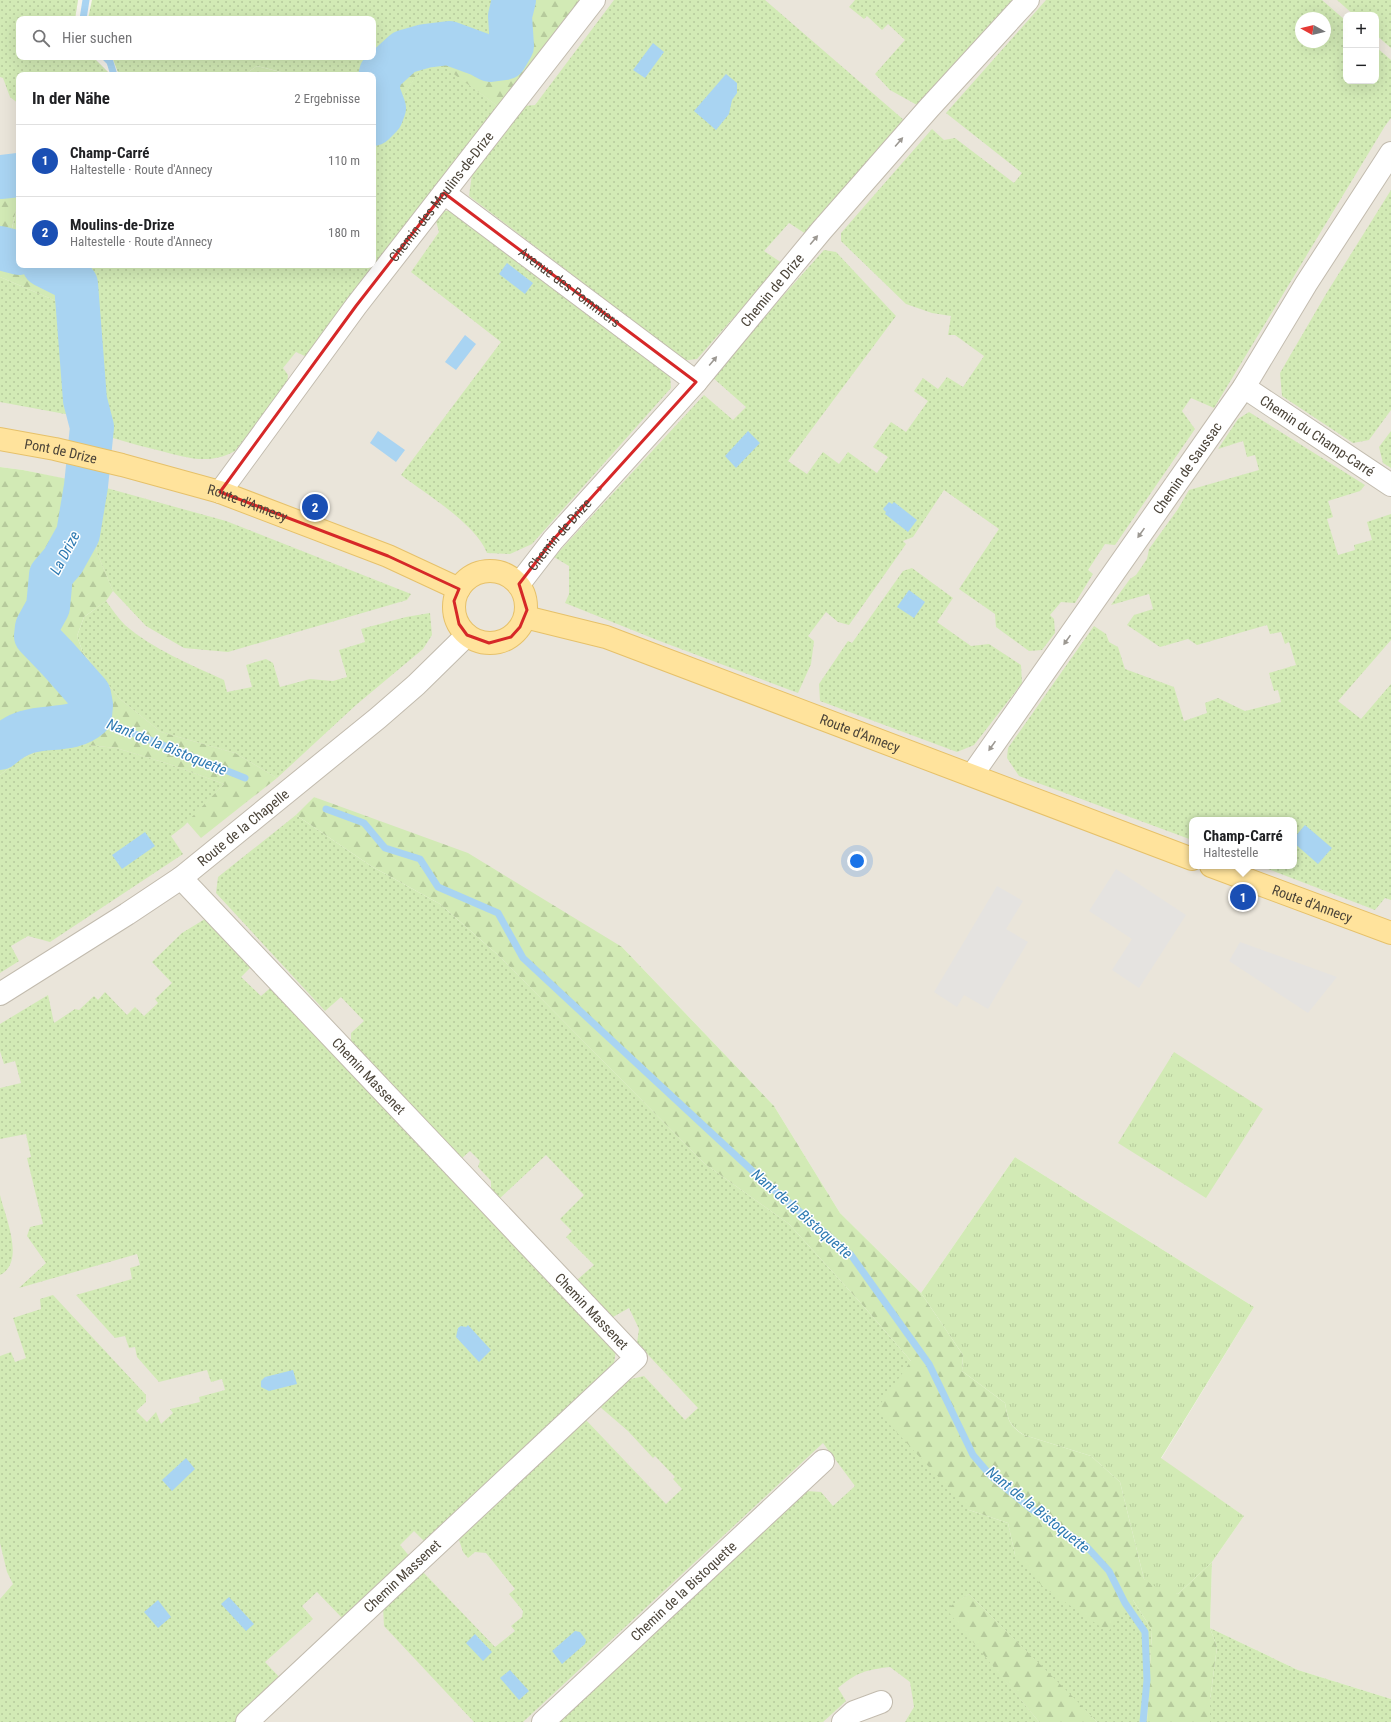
<!DOCTYPE html>
<html lang="de">
<head>
<meta charset="utf-8">
<style>
  body { margin:0; font-family:"Roboto Condensed",sans-serif; background:#f6f6f6; color:#202124 }
  .controls { position:absolute; right:12px; top:12px; display:grid; overflow:hidden; border-radius:8px; box-shadow:0 4px 16px #0002 }
  .controls button { width:36px; height:36px; display:grid; place-items:center; padding:0; border:0; border-bottom:1px solid #e0e0e0; background:#fff; color:#202124; font:20px sans-serif }
  .compass { position:absolute; left:1295px; top:12px; width:36px; height:36px; border-radius:50%; background:#fff; box-shadow:0 4px 16px #0002; rotate:278deg }
  .you { position:absolute; left:857px; top:861px; width:14px; height:14px; margin:-10px; border:3px solid #fff; border-radius:50%; background:#1a73e8; box-shadow:0 0 0 6px #1a73e833 }
  .badge { display:grid; place-items:center; width:26px; height:26px; border-radius:50%; background:#fc3f1d; color:#fff; font-size:13px; font-weight:700 }
  .pin { position:absolute; translate:-50% -50%; border:2px solid #fff; box-shadow:0 1px 4px #0006 }
  .popup { position:absolute; left:1189px; top:817px; width:108px; height:52px; box-sizing:border-box; display:grid; place-content:center; border-radius:8px; background:#fff; filter:drop-shadow(0 1px 3px #0005); font-size:13px; white-space:nowrap; color:#757577 }
  .popup b { font-size:15px; color:#202124 }
  .popup::after { content:''; position:absolute; left:50%; top:100%; margin-left:-8px; border:8px solid transparent; border-top-color:#fff }
  .list { margin:0; padding:0; list-style:none }
  h2 { display:flex; justify-content:space-between; align-items:center; height:52px; margin:0; padding:0 16px; font-size:17px }
  h2 small { font-size:13px; font-weight:400; color:#757577 }
  .list li { display:grid; grid-template-columns:26px 1fr auto; gap:12px; align-items:center; box-sizing:border-box; height:72px; padding:0 16px; border-top:1px solid #e0e0e0 }
  .list b { display:block; font-size:15px; white-space:nowrap }
  .list p { margin:0; font-size:13px; white-space:nowrap; color:#757577 }
  .list em { font-size:13px; font-style:normal; color:#757577 }
  .icon { flex:none; width:22px; height:22px; fill:none; stroke:currentColor; stroke-width:2; stroke-linecap:round; stroke-linejoin:round }
  .map { position:relative; flex:none; width:1391px; height:1722px; overflow:hidden }
  .search { position:absolute; background:#fff; box-shadow:0 4px 16px #0002; left:16px; top:16px; width:360px; height:44px; display:flex; align-items:center; gap:10px; box-sizing:border-box; padding:0 14px; border-radius:8px; color:#757577; font-size:15px }
  .panel { position:absolute; background:#fff; box-shadow:0 4px 16px #0002; left:16px; top:72px; width:360px; height:196px; border-radius:8px }
  .map>svg:first-child { display:block }
  .residential { fill:#eae5da; fill-rule:evenodd }
  .grass { fill:url(#grass-dots); fill-rule:evenodd }
  .forest { fill:url(#forest-firs) }
  .park { fill:url(#park-tufts) }
  .parking { fill:#e5e3e0 }
  .water { fill:#a9d4f2 }
  .lines { fill:none; stroke-linecap:round; stroke-linejoin:round }
  .stream { stroke:#a9d4f2; stroke-width:7 }
  .river { stroke:#a9d4f2; stroke-width:44 }
  .minor-casing { stroke:#c2bbae; stroke-width:24 }
  .major-casing { stroke:#e6c16a; stroke-width:24 }
  .minor { stroke:#fff; stroke-width:22 }
  .major { stroke:#ffe39c; stroke-width:22 }
  .oneway { fill:#9c9892 }
  .marked { fill:none; stroke:#d62828; stroke-width:3; stroke-linejoin:round }
  .labels { text-anchor:middle; dominant-baseline:central; stroke-width:3; stroke-linejoin:round; paint-order:stroke }
  .street-label { font-size:14px; fill:#4b4439; stroke:#fff }
  .water-label { font-size:15px; font-style:italic; fill:#2e7ab2; stroke:#fff }
</style>
</head>
<body>
<div class="map">
<svg width="1391" height="1722" viewBox="0 0 1391 1722">
  <defs>
    <pattern id="grass-dots" width="8" height="8" patternUnits="userSpaceOnUse"><rect width="8" height="8" fill="#d2eab5"/><path d="M2 2h.1M6 6h.1" fill="none" stroke="#b6ca9c" stroke-width="1.8" stroke-linecap="round"/></pattern>
    <pattern id="forest-firs" width="22" height="20" patternUnits="userSpaceOnUse"><rect width="22" height="20" fill="#d2eab5"/><path d="M5 1l3.5 6h-7zM16 11l3.5 6h-7z" fill="#b6ca9c"/></pattern>
    <pattern id="park-tufts" width="24" height="20" patternUnits="userSpaceOnUse"><rect width="24" height="20" fill="#d2eab5"/><path d="M3 7l-1-3M5 7V3M7 7l1-3M15 17l-1-3M17 17v-4M19 17l1-3" fill="none" stroke="#b6ca9c"/></pattern>
  </defs>
  <rect width="100%" height="100%" fill="#f6f3ec"/>
  <path class="residential" d="M 0,0 L 78,0 L 75,19 L 19,19 L 19,57 L 93,57 L 108,72 L 108,75 L 19,75 L 19,160 L 0,159 Z
    M 582,0 L 1391,0 L 1391,1699 L 1298,1670 L 1210,1628 L 1212,1562 L 1244,1516 L 1161,1459 L 1254,1307 L 1015,1157 L 921,1293 L 840,1213 L 774,1106 L 622,947 L 314,797 L 296,816 L 498,955 L 705,1164 L 789,1224 L 1034,1717 L 1039,1722 L 0,1722 L 0,775 L 19,760 L 97,671 L 92,485 L 23,470 L 0,467 L 0,277 L 63,304 L 89,281 L 77,265 L 373,265 L 373,135 ZM 1346,15 L 1376,15 L 1376,81 L 1346,81 ZM 1301,18 L 1325,18 L 1325,42 L 1301,42 ZM 1192,820 L 1294,820 L 1294,866 L 1192,866 Z"/>
  <path class="grass" d="M 0,0 L 78,0 L 75,19 L 19,19 L 19,57 L 93,57 L 108,72 L 108,75 L 19,75 L 19,104 L 10,97 L 3,78 L 0,77 Z
    M 92,0 L 507,0 L 498,14 L 497,40 L 492,46 L 465,38 L 370,60 L 365,75 L 293,75 L 257,66 L 244,75 L 119,75 L 112,57 L 373,57 L 373,19 L 88,19 Z
    M 614,0 L 765,0 L 905,121 L 806,234 L 789,223 L 764,251 L 782,263 L 697,359 L 681,361 L 590,288 L 469,196 L 472,174 L 525,106 L 535,105 Z
    M 855,0 L 1013,0 L 917,105 L 890,90 L 875,74 L 905,40 L 888,24 L 882,30 L 867,16 L 864,19 L 849,7 Z
    M 1046,0 L 1322,0 L 1346,21 L 1346,81 L 1376,81 L 1376,47 L 1391,60 L 1391,118 L 1385,126 L 1214,408 L 1191,398 L 1182,411 L 1195,429 L 1115,545 L 1105,544 L 1088,570 L 1093,574 L 1075,603 L 1061,602 L 1050,615 L 1054,619 L 1055,633 L 1042,650 L 1029,651 L 996,627 L 995,614 L 959,589 L 999,529 L 944,490 L 913,537 L 903,541 L 906,544 L 849,625 L 838,622 L 826,612 L 808,636 L 814,641 L 811,664 L 798,693 L 657,640 L 565,603 L 569,594 L 569,566 L 554,557 L 704,395 L 733,420 L 746,407 L 711,376 L 824,250 L 836,252 L 896,316 L 788,461 L 807,474 L 823,452 L 839,464 L 848,452 L 877,473 L 888,457 L 873,447 L 891,422 L 906,432 L 928,401 L 914,391 L 923,378 L 938,389 L 947,377 L 963,387 L 984,356 L 955,335 L 948,335 L 951,316 L 932,313 L 906,304 L 841,241 L 841,233 L 932,129 L 944,140 L 955,138 L 1014,183 L 1022,173 L 946,113 ZM 1301,18 L 1325,18 L 1325,42 L 1301,42 Z
    M 1337,0 L 1391,0 L 1391,48 L 1376,35 L 1376,15 L 1354,15 Z
    M 429,55 L 499,107 L 309,358 L 296,352 L 283,368 L 288,375 L 287,384 L 235,451 C 210,465 187,458 161,451 C 145,447 129,443 113,438 L 96,401 L 89,281 L 77,265 L 373,265 L 373,135 L 391,115 Z
    M 1391,190 L 1391,410 L 1369,440 L 1353,443 L 1282,396 L 1280,373 L 1326,294 Z
    M 19,197 L 19,237 L 11,233 Z
    M 455,210 L 670,374 L 671,388 L 532,544 L 510,554 L 487,553 C 476,524 426,494 401,475 L 501,342 L 411,272 L 439,232 L 436,221 L 444,211 Z
    M 0,277 L 63,304 L 76,416 L 0,402 Z
    M 1249,412 L 1365,485 L 1360,491 L 1328,501 L 1333,517 L 1327,519 L 1338,555 L 1355,550 L 1354,545 L 1372,540 L 1367,522 L 1391,514 L 1391,640 L 1338,701 L 1361,719 L 1391,684 L 1391,900 L 1385,898 L 1375,910 L 1260,866 L 1294,866 L 1294,820 L 1192,820 L 1192,840 L 1019,776 L 1007,758 L 1008,748 L 1094,626 L 1106,634 L 1109,642 L 1118,647 L 1125,669 L 1174,687 L 1184,721 L 1207,713 L 1205,703 L 1218,698 L 1245,711 L 1281,702 L 1278,690 L 1274,691 L 1269,673 L 1296,665 L 1289,642 L 1285,644 L 1281,632 L 1270,634 L 1267,625 L 1197,645 L 1188,639 L 1160,647 L 1127,625 L 1134,615 L 1153,609 L 1149,594 L 1111,605 L 1130,579 L 1136,575 L 1147,559 L 1149,549 L 1178,509 L 1189,490 L 1259,470 L 1255,455 L 1247,457 L 1243,441 L 1218,449 L 1238,419 Z
    M 1391,431 L 1391,468 L 1383,463 L 1379,447 Z
    M 92,484 L 226,521 L 411,594 L 407,600 L 228,652 L 184,648 L 146,626 L 113,591 L 97,553 Z
    M 912,568 L 953,598 L 937,622 L 971,646 L 989,644 L 1021,665 L 1022,683 L 974,745 L 957,752 L 820,701 L 819,684 L 848,641 L 852,643 L 903,571 Z
    M 106,601 C 112,609 118,618 125,625 C 154,650 190,664 224,680 L 227,692 L 252,687 L 246,665 L 266,659 L 273,663 L 280,687 L 310,679 L 333,681 L 347,677 L 339,650 L 365,642 L 361,629 L 406,617 L 430,613 L 432,635 L 423,649 L 356,705 L 277,778 L 235,753 L 161,732 L 120,699 L 83,653 L 77,636 L 84,617 Z
    M 59,742 L 116,748 L 166,763 L 224,784 L 184,826 L 171,836 L 183,854 L 50,942 L 28,936 L 11,946 L 19,961 L 0,973 L 0,775 L 19,760 Z
    M 296,815 L 371,866 L 440,904 L 498,955 L 705,1164 L 789,1224 L 859,1301 L 911,1361 L 969,1510 L 1008,1523 L 1015,1555 L 1133,1600 L 1152,1630 L 1147,1722 L 1097,1722 L 969,1594 L 947,1609 L 1039,1722 L 905,1722 L 914,1707 L 910,1682 L 890,1667 C 866,1670 857,1672 838,1688 L 846,1701 L 823,1722 L 558,1722 L 806,1491 L 821,1492 L 833,1506 L 855,1486 L 823,1443 L 523,1722 L 474,1722 L 384,1626 L 383,1607 L 421,1570 L 495,1647 L 515,1631 L 511,1626 L 522,1617 L 523,1611 L 509,1594 L 515,1589 L 486,1553 L 475,1552 L 468,1558 L 463,1552 L 458,1537 L 585,1419 L 666,1504 L 682,1489 L 673,1479 L 675,1477 L 655,1456 L 653,1458 L 628,1431 L 599,1406 L 627,1380 L 644,1376 L 685,1420 L 698,1408 L 637,1343 L 639,1329 L 629,1308 L 613,1317 L 577,1280 L 594,1265 L 566,1237 L 572,1231 L 560,1219 L 584,1195 L 546,1155 L 498,1200 L 491,1188 L 491,1181 L 478,1167 L 480,1161 L 470,1151 L 461,1159 L 351,1043 L 351,1033 L 364,1021 L 341,997 L 325,1011 L 216,893 L 218,877 Z
    M 205,919 L 215,920 L 256,962 L 241,977 L 261,996 L 275,984 L 616,1350 L 614,1364 L 427,1544 L 414,1531 L 400,1545 L 411,1558 L 345,1621 L 317,1592 L 302,1606 L 313,1619 L 265,1662 L 282,1680 L 236,1722 L 0,1722 L 0,1599 L 13,1584 L 7,1572 L 0,1543 L 0,1356 L 11,1352 L 15,1362 L 26,1358 L 13,1318 L 41,1309 L 40,1299 L 53,1295 L 146,1395 L 146,1402 L 136,1411 L 147,1422 L 156,1412 L 161,1424 L 173,1413 L 170,1409 L 200,1402 L 199,1397 L 225,1390 L 222,1379 L 211,1382 L 207,1370 L 159,1382 L 137,1357 L 135,1347 L 129,1348 L 125,1336 L 115,1338 L 76,1295 L 132,1279 L 130,1268 L 140,1265 L 137,1254 L 19,1288 L 46,1263 L 27,1236 L 30,1227 L 43,1224 L 27,1158 L 31,1157 L 26,1134 L 0,1139 L 0,1088 L 21,1083 L 15,1061 L 4,1064 L 0,1051 L 0,1024 L 48,995 L 54,1023 L 75,1009 L 79,1010 L 94,996 L 98,1000 L 105,992 L 127,1015 L 135,1007 L 144,1016 L 158,1003 L 155,999 L 172,983 L 152,962 L 182,933 Z
    M 0,1195 C 5,1217 26,1262 0,1275 Z
    M 1210,1628 L 1298,1670 L 1391,1699 L 1391,1722 L 1210,1722 L 1210,1700 L 1217,1647 Z"/>
  <path class="forest" d="M 507,0 L 582,0 L 499,107 L 429,56 L 391,115 L 373,135 L 373,75 L 365,75 L 370,60 L 425,34 L 465,38 L 492,46 L 497,40 L 498,14 Z
    M 257,66 L 292,75 L 293,75 L 244,75 Z
    M 0,159 L 19,160 L 19,197 L 11,232 L 19,237 L 19,265 L 77,265 L 89,281 L 96,401 L 113,438 L 93,433 L 76,416 L 63,304 L 0,277 Z
    M 0,467 L 23,470 L 92,484 L 97,553 L 113,591 L 106,601 L 84,617 L 77,636 L 83,653 L 120,699 L 161,732 L 235,753 L 277,778 L 201,838 L 187,822 L 224,784 L 166,763 L 116,748 L 59,742 L 19,760 L 0,775 Z
    M 314,797 L 468,853 L 622,947 L 774,1106 L 840,1213 L 921,1293 L 963,1355 L 962,1371 L 1005,1403 C 1008,1420 1009,1426 1024,1435 L 1091,1456 L 1120,1482 L 1144,1579 L 1178,1594 L 1212,1562 L 1210,1628 L 1217,1647 L 1210,1700 L 1210,1722 L 1147,1722 L 1152,1630 L 1133,1600 L 1108,1632 L 1042,1586 L 1015,1555 L 1008,1523 L 969,1510 L 876,1410 L 911,1361 L 859,1301 L 789,1224 L 705,1164 L 498,955 L 440,904 L 371,866 L 296,815 Z
    M 969,1594 L 1081,1705 L 1097,1722 L 1039,1722 L 946,1609 Z"/>
  <path class="park" d="M 1174,1052 L 1263,1109 L 1206,1198 L 1118,1143 Z
    M 1015,1157 L 1254,1307 L 1161,1458 L 1244,1516 L 1212,1562 L 1178,1594 L 1161,1591 L 1144,1579 L 1120,1482 L 1091,1456 L 1024,1435 C 1009,1425 1008,1420 1005,1403 L 962,1371 L 963,1355 L 921,1293 Z"/>
  <path class="parking" d="M 1116,869 L 1186,915 L 1139,988 L 1112,970 L 1132,939 L 1089,911 Z
    M 997,886 L 1023,901 L 1006,929 L 1028,942 L 988,1009 L 964,995 L 957,1007 L 934,992 Z
    M 1240,942 L 1337,977 L 1308,1013 L 1229,961 Z"/>
  <path class="water" d="M 653,43 L 664,52 L 645,78 L 633,70 Z
    M 726,74 L 737,83 L 737,93 L 732,100 L 729,114 L 716,130 L 694,111 Z
    M 507,263 L 533,283 L 525,294 L 499,274 Z
    M 465,335 L 476,344 L 456,370 L 445,362 Z
    M 378,431 L 405,450 L 396,462 L 370,443 Z
    M 748,431 L 760,443 L 736,468 L 725,456 Z
    M 889,502 L 892,504 L 894,502 L 917,520 L 908,532 L 885,514 L 886,512 L 883,509 Z
    M 909,590 L 925,602 L 914,618 L 897,607 Z
    M 1305,825 L 1332,848 L 1318,864 L 1294,843 L 1294,838 Z
    M 145,832 L 155,846 L 122,869 L 112,855 Z
    M 468,1325 L 491,1350 L 479,1362 L 456,1337 L 458,1328 L 461,1326 L 466,1327 Z
    M 293,1370 L 297,1384 L 269,1391 L 261,1387 L 261,1381 L 265,1377 Z
    M 186,1458 L 195,1469 L 172,1491 L 162,1480 Z
    M 229,1597 L 254,1624 L 246,1631 L 221,1604 Z
    M 158,1600 L 171,1617 L 158,1628 L 144,1612 Z
    M 575,1631 L 580,1632 L 586,1640 L 585,1644 L 562,1664 L 552,1651 Z
    M 475,1634 L 492,1652 L 483,1661 L 466,1643 Z
    M 510,1670 L 529,1691 L 519,1700 L 500,1678 Z"/>
  <g class="lines">
    <path class="stream" d="M 83,19 L 86,0
      M 105,57 L 110,62 L 114,75
      M 90,716 L 245,778
      M 326,809 L 364,823 L 385,848 L 420,859 L 438,887 L 498,913 L 523,958 L 759,1177 L 851,1255 L 929,1364 L 973,1455 L 991,1476 L 1030,1508 L 1087,1547 L 1109,1571 L 1125,1603 L 1145,1632 L 1147,1680 L 1143,1722"/>
    <path class="river" d="M 373,124 L 381,116 L 384,108 L 377,89 L 381,73 L 404,52 L 425,46 L 449,43 L 479,54 L 490,60 L 505,58 L 512,46 L 510,16 L 514,0
      M 0,177 L 19,175
      M 0,248 L 19,253
      M 0,748 C 8,741 16,735 27,732 C 48,725 72,732 90,716 L 91,705 L 89,694 L 58,659 L 36,636 L 37,627 L 48,607 L 51,575 L 63,561 L 78,534 L 86,486 L 92,427 L 85,400 L 76,284 L 72,279 L 44,265"/>
    <g class="minor-casing">
      <g id="minor">
        <path id="s1" d="M 444,193 L 696,382"/>
        <path id="s2" d="M 1244,387 L 1391,485"/>
        <path id="s3" d="M 220,492 L 356,306 L 594,0"/>
        <path id="s4" d="M 519,584 L 553,540 L 696,382 L 821,231 L 929,108 L 1028,0"/>
        <path id="s5" d="M 972,775 L 1244,387 L 1306,284 L 1391,153"/>
        <path id="s6" d="M 181,878 L 636,1358 L 247,1722"/>
        <path id="s7" d="M 0,994 L 127,914 L 181,878 L 378,718 L 416,685 L 467,635"/>
        <path id="s8" d="M 543,1722 L 823,1461"/>
        <path d="M 843,1722 L 854,1712 L 881,1702"/>
      </g>
    </g>
    <g class="major-casing">
      <g id="major">
        <path id="s9" d="M 0,439 L 55,449 L 122,465 L 220,492 L 388,556 L 459,589"/>
        <circle cx="490" cy="607" r="36"/>
        <path id="s10" d="M 525,617 L 606,637 L 1192,859"/>
        <path id="s11" d="M 1211,866 L 1391,933"/>
      </g>
    </g>
    <use href="#minor" class="minor"/>
    <use href="#major" class="major"/>
  </g>
  <defs><path id="oneway-solid" d="M-6-.8H1V-3.2L6.5 0L1 3.2V.8H-6Z"/></defs>
  <g class="oneway">
    <use href="#oneway-solid" transform="translate(899 142) rotate(-49)"/>
    <use href="#oneway-solid" transform="translate(814 240) rotate(-50)"/>
    <use href="#oneway-solid" transform="translate(713 361) rotate(-50)"/>
    <use href="#oneway-solid" transform="translate(598 490) rotate(-48)"/>
    <use href="#oneway-solid" transform="translate(1141 533) rotate(125)"/>
    <use href="#oneway-solid" transform="translate(1067 640) rotate(125)"/>
    <use href="#oneway-solid" transform="translate(992 746) rotate(125)"/>
  </g>
  <path class="marked" d="M 444,193 L 696,382 L 553,540 L 519,584 L 527,610 L 520,627 L 511,637 L 489,643 L 467,635 L 459,624 L 454,601 L 459,589 L 388,556 L 220,492 L 356,306 Z"/>
  <g class="labels">
    <g class="street-label">
      <text stroke="none"><textPath href="#s3" startOffset="369">Chemin des Moulins-de-Drize</textPath></text>
      <text stroke="none"><textPath href="#s1" startOffset="157">Avenue des Pommiers</textPath></text>
      <text stroke="none"><textPath href="#s4" startOffset="388">Chemin de Drize</textPath></text>
      <text stroke="none"><textPath href="#s2" startOffset="88">Chemin du Champ-Carré</textPath></text>
      <text stroke="none"><textPath href="#s9" startOffset="62">Pont de Drize</textPath></text>
      <text stroke="none"><textPath href="#s5" startOffset="375">Chemin de Saussac</textPath></text>
      <text stroke="none"><textPath href="#s9" startOffset="256">Route d'Annecy</textPath></text>
      <text stroke="none"><textPath href="#s4" startOffset="64">Chemin de Drize</textPath></text>
      <text stroke="none"><textPath href="#s10" startOffset="355">Route d'Annecy</textPath></text>
      <text stroke="none"><textPath href="#s7" startOffset="295">Route de la Chapelle</textPath></text>
      <text stroke="none"><textPath href="#s11" startOffset="108">Route d'Annecy</textPath></text>
      <text stroke="none"><textPath href="#s6" startOffset="273">Chemin Massenet</textPath></text>
      <text stroke="none"><textPath href="#s6" startOffset="597">Chemin Massenet</textPath></text>
      <text transform="translate(402 1576) rotate(-43)">Chemin Massenet</text>
      <text stroke="none"><textPath href="#s8" startOffset="192">Chemin de la Bistoquette</textPath></text>
    </g>
    <g class="water-label">
      <text transform="translate(65 553) rotate(-62)">La Drize</text>
      <text transform="translate(167 747) rotate(22)">Nant de la Bistoquette</text>
      <text transform="translate(802 1214) rotate(41)">Nant de la Bistoquette</text>
      <text transform="translate(1038 1510) rotate(39)">Nant de la Bistoquette</text>
    </g>
  </g>
</svg>
<div class="controls">
<button>+</button>
<button>−</button>
</div>
<svg class="compass" viewBox="-18 -18 36 36"><path d="M0-13l5 13h-10z" fill="#e53935"/><path d="M0 13l5-13h-10z" fill="#757577"/></svg>
<div class="you"></div>
<div class="pin badge" style="left:1243px;top:897px;background:#1a4fb4">1</div>
<div class="popup"><b>Champ-Carré</b>Haltestelle</div>
<div class="pin badge" style="left:315px;top:507px;background:#1a4fb4">2</div>
<div class="search"><svg class="icon" aria-label="search" viewBox="0 0 24 24"><circle cx="10" cy="10" r="6"/><path d="M15 15l6 6"/></svg>Hier suchen</div>
<section class="panel">
<h2>In der Nähe<small>2 Ergebnisse</small></h2>
<ul class="list">
<li><span class="badge" style="background:#1a4fb4">1</span><div><b>Champ-Carré</b><p>Haltestelle · Route d'Annecy</p></div><em>110 m</em></li>
<li><span class="badge" style="background:#1a4fb4">2</span><div><b>Moulins-de-Drize</b><p>Haltestelle · Route d'Annecy</p></div><em>180 m</em></li>
</ul>
</section>
</div>
</body>
</html>
